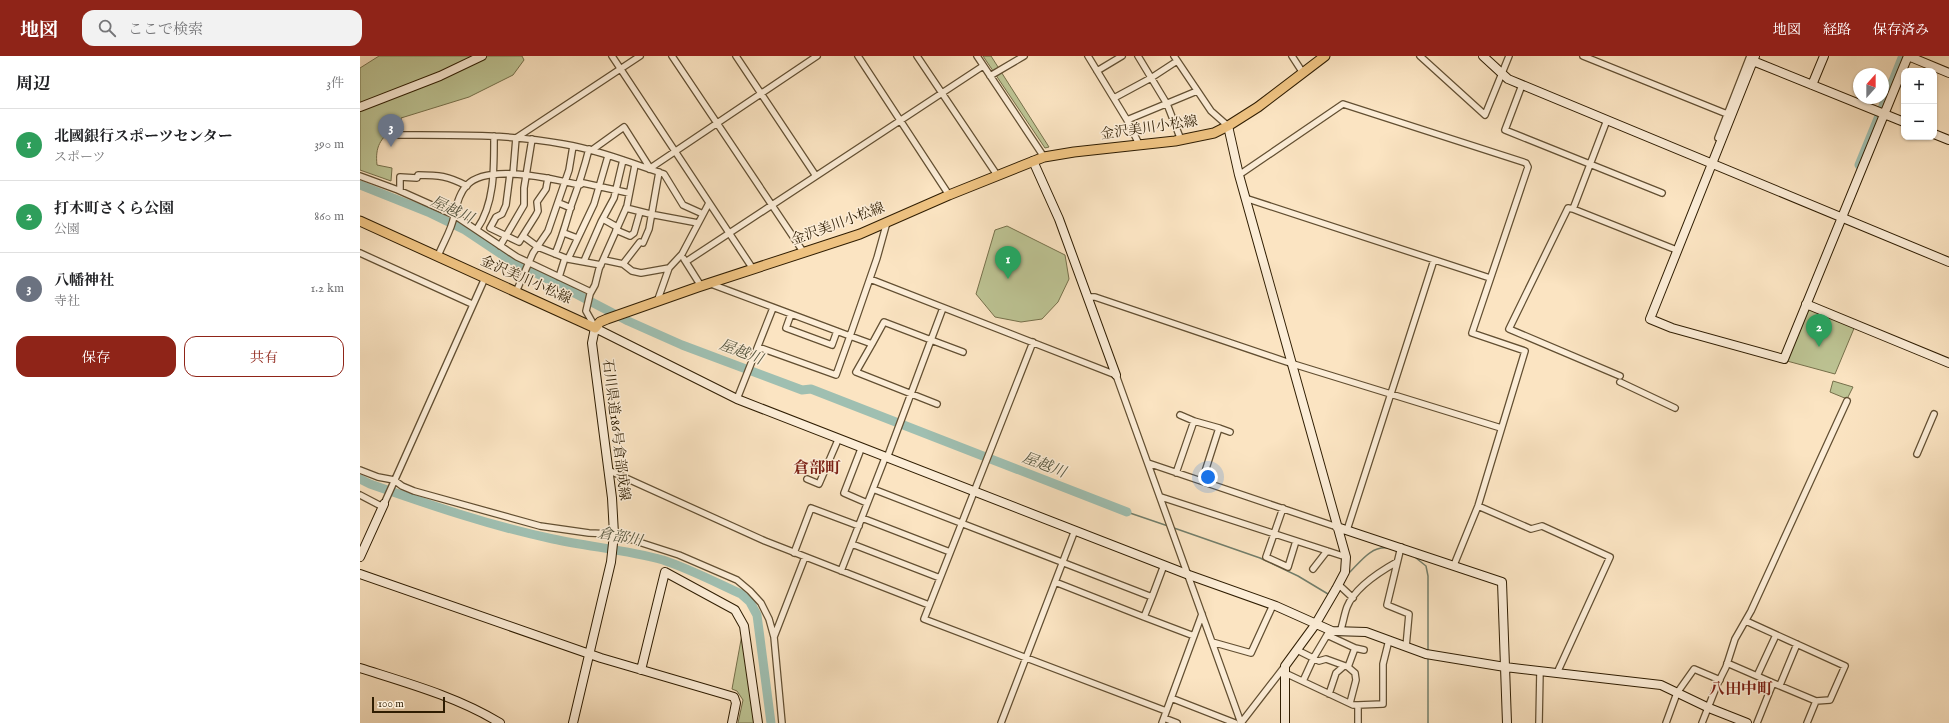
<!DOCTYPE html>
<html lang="ja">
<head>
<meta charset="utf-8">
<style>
  body { margin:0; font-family:"IM FELL English","Noto Serif JP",serif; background:#f2f2f2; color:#202124 }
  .controls { position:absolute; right:12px; top:12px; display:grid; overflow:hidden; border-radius:8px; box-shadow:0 1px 3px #0004 }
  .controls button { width:36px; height:36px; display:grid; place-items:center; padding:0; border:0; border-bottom:1px solid #e0e0e0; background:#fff; color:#202124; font:20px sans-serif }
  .compass { position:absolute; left:1493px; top:12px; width:36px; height:36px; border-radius:50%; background:#fff; box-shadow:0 1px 3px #0004; rotate:21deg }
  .scale { position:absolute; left:12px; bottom:10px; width:73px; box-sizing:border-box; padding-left:4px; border:2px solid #2f1d02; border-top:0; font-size:11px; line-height:14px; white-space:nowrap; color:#2f1d02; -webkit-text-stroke:3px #fcedd7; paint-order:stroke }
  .you { position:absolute; left:848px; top:421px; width:14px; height:14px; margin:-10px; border:3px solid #fff; border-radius:50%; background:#1a73e8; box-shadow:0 0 0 6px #1a73e833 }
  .badge { display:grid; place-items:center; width:26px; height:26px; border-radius:50%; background:#8f2418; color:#fff; font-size:13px; font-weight:700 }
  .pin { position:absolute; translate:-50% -33px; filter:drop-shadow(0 1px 2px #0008) }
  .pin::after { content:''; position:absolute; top:21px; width:14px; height:12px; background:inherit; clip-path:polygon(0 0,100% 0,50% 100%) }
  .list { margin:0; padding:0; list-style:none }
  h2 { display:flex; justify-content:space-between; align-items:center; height:52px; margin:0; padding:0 16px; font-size:17px }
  h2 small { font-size:13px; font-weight:400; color:#757577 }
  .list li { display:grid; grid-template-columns:26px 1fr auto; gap:12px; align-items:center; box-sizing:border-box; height:72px; padding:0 16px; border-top:1px solid #e0e0e0 }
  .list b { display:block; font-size:15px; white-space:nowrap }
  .list p { margin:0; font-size:13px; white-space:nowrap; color:#757577 }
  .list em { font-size:13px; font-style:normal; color:#757577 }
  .actions { display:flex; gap:8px; padding:12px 16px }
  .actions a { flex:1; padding:9px 0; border:1px solid #8f2418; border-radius:12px; text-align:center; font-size:14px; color:#8f2418 }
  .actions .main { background:#8f2418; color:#fff }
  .icon { flex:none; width:22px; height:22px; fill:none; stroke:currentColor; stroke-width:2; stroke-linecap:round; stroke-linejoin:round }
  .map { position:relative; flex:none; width:1589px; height:667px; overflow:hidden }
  header { display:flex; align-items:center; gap:24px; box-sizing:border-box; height:56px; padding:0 20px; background:#8f2418; color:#fff }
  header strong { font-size:19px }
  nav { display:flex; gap:22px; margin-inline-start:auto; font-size:14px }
  .search { width:280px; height:36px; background:#f2f2f2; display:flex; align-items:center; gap:10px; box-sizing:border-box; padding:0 14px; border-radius:12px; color:#757577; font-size:15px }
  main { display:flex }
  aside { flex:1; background:#fff }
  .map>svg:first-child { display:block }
  .green { fill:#bdc494; stroke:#76704b }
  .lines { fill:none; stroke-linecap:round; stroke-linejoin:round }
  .stream { stroke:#727e6b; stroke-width:1.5 }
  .river { stroke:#9fbfb1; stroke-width:9 }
  .street-casing { stroke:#624f32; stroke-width:8 }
  .secondary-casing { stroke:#2f1d02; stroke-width:10 }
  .primary-casing { stroke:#2f1d02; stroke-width:11 }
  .street { stroke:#fcedd7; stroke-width:5.5 }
  .secondary { stroke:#fcedd7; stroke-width:8 }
  .primary { stroke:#eec281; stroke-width:9 }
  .labels { text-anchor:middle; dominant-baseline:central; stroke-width:3; stroke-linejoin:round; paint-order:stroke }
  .street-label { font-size:14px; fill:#2f1d02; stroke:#fcedd7 }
  .water-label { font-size:15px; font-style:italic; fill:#56563f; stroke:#fcedd7 }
  .quarter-label { font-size:16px; font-weight:bold; fill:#7a1f14; stroke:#fcedd7 }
</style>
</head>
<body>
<header>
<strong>地図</strong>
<div class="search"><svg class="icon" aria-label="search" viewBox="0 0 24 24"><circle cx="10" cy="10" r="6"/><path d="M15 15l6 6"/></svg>ここで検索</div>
<nav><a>地図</a><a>経路</a><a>保存済み</a></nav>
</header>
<main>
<aside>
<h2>周辺<small>3件</small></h2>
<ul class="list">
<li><span class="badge" style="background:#2e9e5b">1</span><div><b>北國銀行スポーツセンター</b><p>スポーツ</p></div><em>390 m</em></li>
<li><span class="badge" style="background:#2e9e5b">2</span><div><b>打木町さくら公園</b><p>公園</p></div><em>860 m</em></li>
<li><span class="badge" style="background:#6b7280">3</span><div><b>八幡神社</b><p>寺社</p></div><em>1.2 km</em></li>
</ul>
<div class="actions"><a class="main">保存</a><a>共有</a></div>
</aside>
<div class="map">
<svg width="1589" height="667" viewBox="0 0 1589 667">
  <rect width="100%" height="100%" fill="#fbe4c2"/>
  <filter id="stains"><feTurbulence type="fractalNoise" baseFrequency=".005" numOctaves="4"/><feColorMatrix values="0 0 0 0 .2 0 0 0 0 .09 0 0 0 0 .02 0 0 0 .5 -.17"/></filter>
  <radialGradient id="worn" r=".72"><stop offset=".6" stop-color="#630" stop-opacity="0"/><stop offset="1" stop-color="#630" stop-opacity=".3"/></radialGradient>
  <path class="green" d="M 19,0 L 162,0 L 164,4 L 153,19 L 109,41 L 41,62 L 43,74 L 35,72 C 20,82 15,91 17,109 L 32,112 L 31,125 L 0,114 L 0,12 Z
    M 623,0 L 631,0 L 689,91 L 685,92 Z
    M 647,170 L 705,199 L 709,223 L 698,246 L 682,263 L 661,266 L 635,261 L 616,238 L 635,174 Z
    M 1448,251 L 1495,270 L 1475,318 L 1427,305 Z
    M 1473,325 L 1493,331 L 1487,343 L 1470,336 Z
    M 383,573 L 384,585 L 394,667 L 378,667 L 383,644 L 377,635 L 372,633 Z"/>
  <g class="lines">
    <path class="stream" d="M 767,456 L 808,470
      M 814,472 L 900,502 L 938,520 L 968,538
      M 1056,502 L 1066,510 L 1068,520 L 1068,595
      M 990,516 C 1001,505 1011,490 1028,492
      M 1068,601 L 1068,667"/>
    <path class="river" d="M 1521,55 L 1542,2
      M 1499,109 L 1519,60
      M 0,129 L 68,156 L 105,174 L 147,202 L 268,265 L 322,289 L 442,334 L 451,333 L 767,456
      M 0,423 L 10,428 C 70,449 131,470 193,483 C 230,491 267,494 303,504 C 330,513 355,526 381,538 L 390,546 L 397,559 L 411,667"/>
    <g class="street-casing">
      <path id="street" d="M 252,0 L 393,213
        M 312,0 L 444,197
        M 376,0 L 456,120
        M 498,0 L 589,139
        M 557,0 L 637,119
        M 617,0 L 684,101
        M 728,0 L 767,64 L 779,88
        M 778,0 L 807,48 L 821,84
        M 814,0 L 851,55 L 868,70
        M 932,0 L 943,17
        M 1060,0 L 1125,59 L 1149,0
        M 1223,0 L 1367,58
        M 737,15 L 762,0
        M 630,20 L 664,0
        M 1162,29 L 1145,74 L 1302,137
        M 754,42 L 791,22 L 817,5
        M 767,64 L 837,35
        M 1247,64 L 1213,153 L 1314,193
        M 39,79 C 94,79 149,78 203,88 C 238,94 271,107 304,118 L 323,149 L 343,158
        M 156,82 L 280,0
        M 1358,82 L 1390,0
        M 232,94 L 264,71 L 290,112
        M 289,113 L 457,0
        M 150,118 L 146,149 L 142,158 L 136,161 L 130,172 L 159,186 L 176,159 L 178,155 L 177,146 L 186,133 L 188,122
        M 153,118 L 156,82
        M 879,119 L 983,48 L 1166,107 L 1168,111 L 1112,277 L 1165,295 L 1118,450 L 1094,509
        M 0,120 L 38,134 L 94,159 L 157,201 L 231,236
        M 40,134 L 40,121 L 57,122 L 58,119 C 79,119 88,120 107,130
        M 885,142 L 1130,222
        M 199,147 L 211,152
        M 266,152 L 290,158 L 338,167
        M 1213,153 L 1208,152 L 1149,273 L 1260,320
        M 243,163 L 257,171
        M 117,173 C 135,147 134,111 134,80
        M 256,174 L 270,180 L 274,177 L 280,156
        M 204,177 L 217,182
        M 163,180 L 178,191 L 208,203 L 241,209
        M 140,190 L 164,149 L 164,132 L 172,83
        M 0,197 L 112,248
        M 195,198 C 202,182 206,167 211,150 C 218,131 224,113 229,93
        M 78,200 C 83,187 92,173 94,160 C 96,150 99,137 107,129 C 128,107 193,123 220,129 L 223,127 L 269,137
        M 208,203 L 234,148 L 248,100
        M 324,203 L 341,230
        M 244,204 L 263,208 L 272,215 L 281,217 L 309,212
        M 224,205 L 241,166 L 254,142 L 263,104
        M 327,205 L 623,10
        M 263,208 L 280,186 L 283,187 L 289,173 L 299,116
        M 199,221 L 205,202
        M 510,223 L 756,319 L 881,667
        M 351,228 L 490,280 L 517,202 L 527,166
        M 156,236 L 173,197 L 188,175 L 209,114 L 213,90
        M 728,241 L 735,241 L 930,307 L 1141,372
        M 297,246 L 309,212 L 322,198 L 349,147
        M 583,252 L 571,284 L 603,296
        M 431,258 L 426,272 L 472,289 L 477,275
        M 235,271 L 226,255 L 230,238 L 235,229 L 239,213 L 267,150 L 275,109
        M 673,286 L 564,563 L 806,655
        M 512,288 L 496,316 L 577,348
        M 398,291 L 476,319 L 490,280 L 512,288 L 524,266 L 571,284 L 527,402
        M 1260,326 L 1315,352
        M 377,343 L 413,252
        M 820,359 L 834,365
        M 859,372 L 870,376
        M 501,393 L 484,437 L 507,447
        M 1557,398 L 1574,358
        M 788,407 L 977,471
        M 0,414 L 18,421 L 34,424 L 42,430 L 54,435 L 180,470 L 229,477 L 254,478 L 319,499 L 377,524 L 390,535 L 401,547 L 409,563 L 414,581
        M 248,414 L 405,485 L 569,549
        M 816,417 L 834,365 L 859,372 L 842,425
        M 447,423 L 459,428 L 478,384
        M 513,433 L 792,541 L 784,561 L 834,580
        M 0,439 L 23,451
        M 801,441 L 986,501
        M 24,448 L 125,222
        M 1118,450 L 1171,473 L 1182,470 L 1250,501 L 1197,617
        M 923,452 L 906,501 L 928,511 L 936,485
        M 502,462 L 590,496
        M 987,474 L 1074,204
        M 492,488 L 580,522
        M 1041,491 L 1027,549 L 1049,558 L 1046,591
        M 434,497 L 451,452 L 499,470
        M 953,513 L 967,495
        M 481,515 L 525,402
        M 695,526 L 784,561
        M 979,529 L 993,542
        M 792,541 L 804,509
        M 1386,565 L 1485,610 L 1470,644 L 1456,645 L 1413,627
        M 980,576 C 983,568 984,559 987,551 C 995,531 1019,516 1037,506
        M 967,579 L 995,592 L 1004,594
        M 852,586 L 891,597 L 913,549
        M 937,594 L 959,605 L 966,603 L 988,611 L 995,592
        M 1367,607 L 1413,627 L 1397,667
        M 988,611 L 995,617 L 996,624 L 990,647
        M 925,617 L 993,649 L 998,649
        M 1397,620 L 1416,579
        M 943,625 L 954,601 L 970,574
        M 1420,629 L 1437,588
        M 969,638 L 976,617 L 984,610
        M 811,642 L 875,667
        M 804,662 L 817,667
        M 422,667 L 414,581 L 445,501
        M 641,667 L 715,474
        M 802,667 L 842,558
        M 881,667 L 925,610
        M 998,667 L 998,649 L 1023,648 L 1023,608 L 1029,584
        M 1179,667 L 1180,615
        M 1306,667 L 1317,637 L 1334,613 L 1360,624
        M 1342,667 L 1357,629 L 1366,611 L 1375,583 L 1391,555 L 1487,345
        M 1447,667 L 1456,645"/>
    </g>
    <g class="secondary-casing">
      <path id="secondary" d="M 1123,0 L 1148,23 L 1589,206
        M 1395,0 L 1290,263 L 1312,272 L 1424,303 L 1548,0
        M 1548,0 L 1589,17
        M 1393,5 L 1544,66
        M 1452,29 L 1464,0
        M 0,51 L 80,20 L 122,0
        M 868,70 L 879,119 L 986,501 L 985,516 L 976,533 L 955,569 L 925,610 L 925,667
        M 1574,78 L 1589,84
        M 673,105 L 699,163 L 756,319
        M 1446,248 L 1589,307
        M 977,471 L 1142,526 L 1147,667
        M 0,501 L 24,448
        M 0,518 L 241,602 L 374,641 L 376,647 L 372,667
        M 0,612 C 47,627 98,641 140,667
        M 281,614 L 305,516 L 375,554 L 384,570 L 398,667
        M 213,667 L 251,506 L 254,478 L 252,442 L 232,287 L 235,272 L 377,343 L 829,519 L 916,550 L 972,575 L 1006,576 L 1066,598 L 1145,611 L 1301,629 L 1349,652 L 1387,667"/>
    </g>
    <g class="primary-casing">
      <path id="primary" d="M 0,165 L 235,272 L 240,266 L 247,263 L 338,231 L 500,178 L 589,139 L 684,101 L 714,96 L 815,85 L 854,77 L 868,70 L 898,51 L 965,0"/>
    </g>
    <use href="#street" class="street"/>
    <use href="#secondary" class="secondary"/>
    <use href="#primary" class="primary"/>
  </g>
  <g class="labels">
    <g class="street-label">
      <text transform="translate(789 72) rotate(-8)">金沢美川小松線</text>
      <text transform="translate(478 168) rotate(-20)">金沢美川小松線</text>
      <text transform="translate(166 224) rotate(24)">金沢美川小松線</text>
      <text transform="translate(256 374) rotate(83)">石川県道186号倉部成線</text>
    </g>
    <g class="water-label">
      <text transform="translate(92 154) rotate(25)">屋越川</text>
      <text transform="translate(381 296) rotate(21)">屋越川</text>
      <text transform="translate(684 409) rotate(21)">屋越川</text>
      <text transform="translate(260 481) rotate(11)">倉部川</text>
    </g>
    <g class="quarter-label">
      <text x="457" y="413">倉部町</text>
      <text x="1381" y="634">八田中町</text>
    </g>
  </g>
  <rect width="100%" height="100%" filter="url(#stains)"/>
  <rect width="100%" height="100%" fill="url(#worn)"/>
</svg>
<div class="controls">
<button>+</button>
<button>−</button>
</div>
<svg class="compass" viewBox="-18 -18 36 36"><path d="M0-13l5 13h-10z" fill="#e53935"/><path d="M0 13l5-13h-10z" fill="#757577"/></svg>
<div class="scale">100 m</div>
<div class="you"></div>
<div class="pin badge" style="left:648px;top:223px;background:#2e9e5b">1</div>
<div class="pin badge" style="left:1459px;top:291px;background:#2e9e5b">2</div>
<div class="pin badge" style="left:31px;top:91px;background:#6b7280">3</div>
</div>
</main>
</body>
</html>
